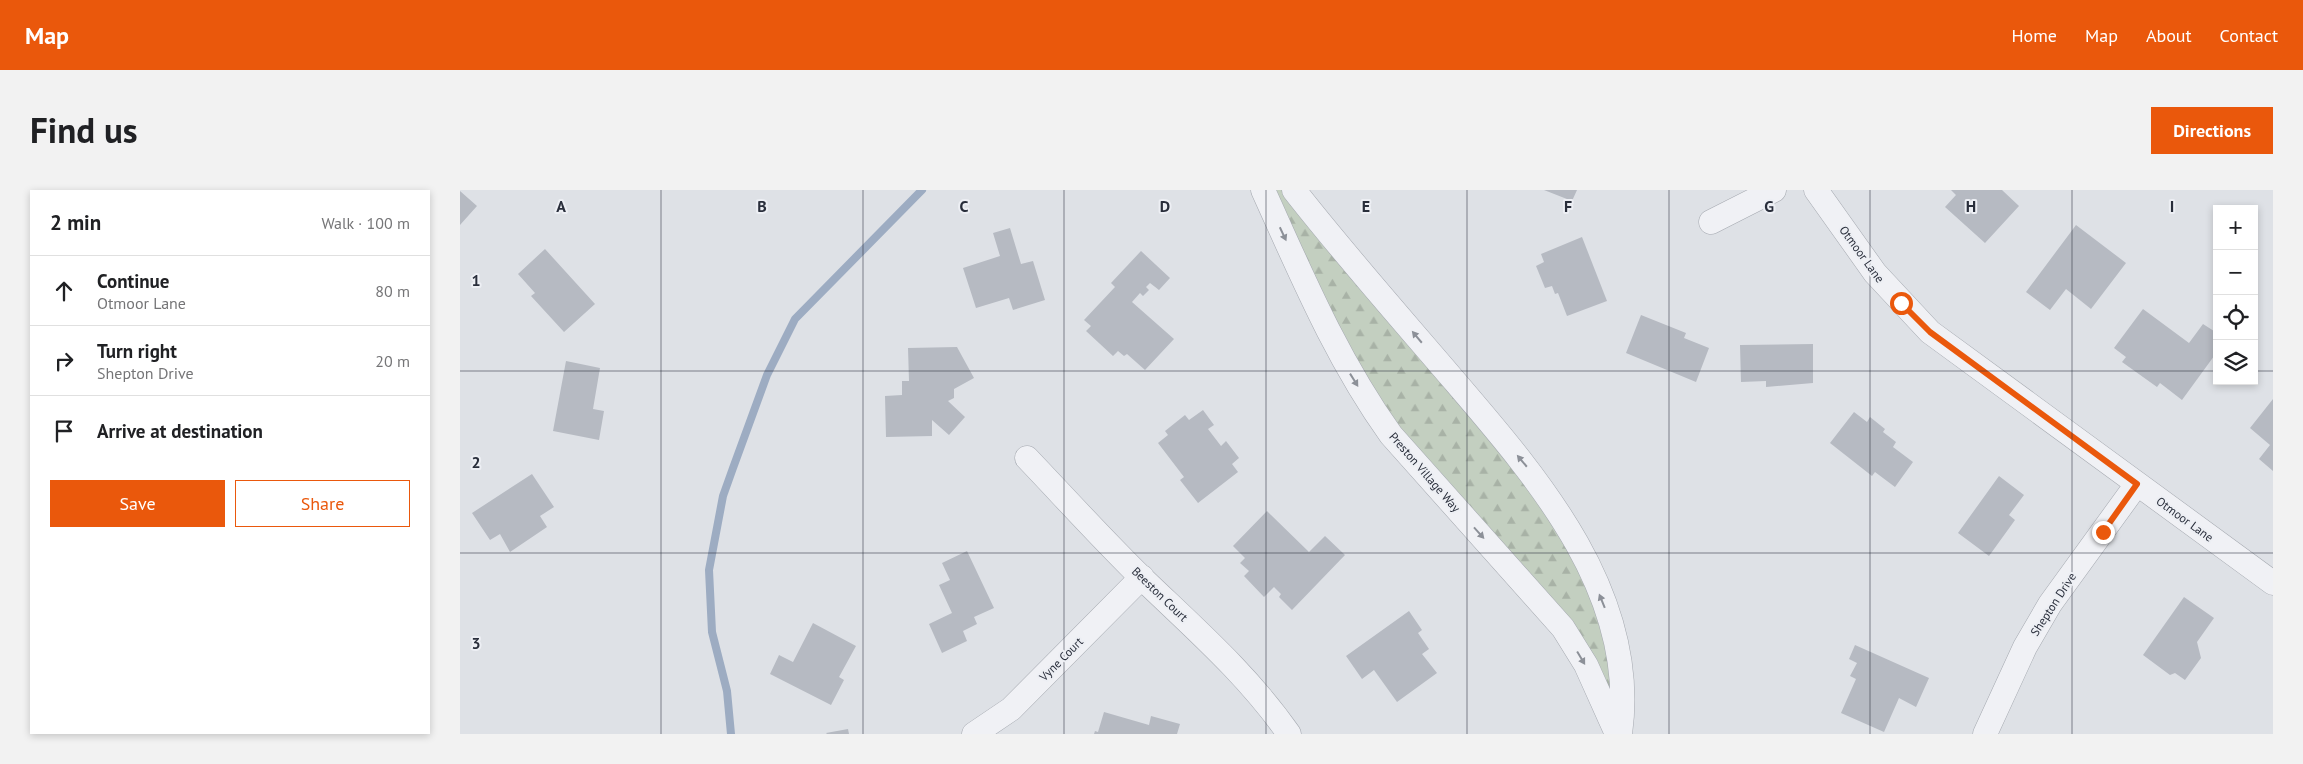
<!DOCTYPE html>
<html lang="en">
<head>
<meta charset="utf-8">
<style>
  body { margin:0; font-family:"PT Sans",sans-serif; background:#f2f2f2; color:#202124 }
  .controls { position:absolute; right:15px; top:15px; display:grid; overflow:hidden; border-radius:0px; box-shadow:0 2px 8px #0003 }
  .controls button { width:45px; height:45px; display:grid; place-items:center; padding:0; border:0; border-bottom:1px solid #e0e0e0; background:#fff; color:#202124; font:25px sans-serif }
  .stop { position:absolute; width:15px; height:15px; margin:-11px; border:4px solid #ea580c; border-radius:50%; background:#fff }
  .stop.end { background:#ea580c; border-color:#fff; box-shadow:0 1px 5px #0008 }
  .list { margin:0; padding:0; list-style:none }
  h2 { display:flex; justify-content:space-between; align-items:center; height:65px; margin:0; padding:0 20px; font-size:21px }
  h2 small { font-size:16px; font-weight:400; color:#757577 }
  .list li { display:grid; grid-template-columns:32px 1fr auto; gap:15px; align-items:center; box-sizing:border-box; height:70px; padding:0 20px; border-top:1px solid #e0e0e0 }
  .list b { display:block; font-size:19px; white-space:nowrap }
  .list p { margin:0; font-size:16px; white-space:nowrap; color:#757577 }
  .list em { font-size:16px; font-style:normal; color:#757577 }
  .actions { display:flex; gap:10px; padding:15px 20px }
  .actions a { flex:1; padding:11px 0; border:1px solid #ea580c; border-radius:0px; text-align:center; font-size:18px; color:#ea580c }
  .actions .main { background:#ea580c; color:#fff }
  .icon { flex:none; width:28px; height:28px; fill:none; stroke:currentColor; stroke-width:2; stroke-linecap:round; stroke-linejoin:round }
  .map { position:relative; flex:none; width:1813px; height:544px; overflow:hidden; border-radius:0px }
  header { display:flex; align-items:center; gap:30px; box-sizing:border-box; height:70px; padding:0 25px; background:#ea580c; color:#fff }
  header strong { font-size:24px }
  nav { display:flex; gap:28px; margin-inline-start:auto; font-size:18px }
  .intro { display:flex; align-items:center; justify-content:space-between; box-sizing:border-box; height:120px; padding:0 30px }
  h1 { margin:0; font-size:35px }
  .button { padding:12px 22px; border-radius:0px; background:#ea580c; color:#fff; font-size:18px; font-weight:700 }
  main { display:flex; gap:30px; padding:0 30px }
  aside { flex:1; background:#fff; border-radius:0px; box-shadow:0 2px 8px #0003 }
  .map>svg:first-child { display:block }
  .forest { fill:url(#forest-firs) }
  .lines { fill:none; stroke-linecap:round; stroke-linejoin:round }
  .stream { stroke:#9dacc2; stroke-width:8 }
  .building { fill:#b6bac2 }
  .minor-casing { stroke:#a4a8af; stroke-width:25 }
  .minor { stroke:#f0f1f5; stroke-width:24 }
  .oneway { fill:#8c9098 }
  .route { stroke:#ea580c; stroke-width:6 }
  .grid { fill:none; stroke:#292e3b; stroke-width:1; stroke-opacity:0.55 }
  .labels { text-anchor:middle; dominant-baseline:central; stroke-width:4; stroke-linejoin:round; paint-order:stroke }
  .street-label { font-size:12px; fill:#292e3b; stroke:#edeff4 }
  .grid-label { font-size:16px; text-anchor:middle; font-weight:bold; fill:#292e3b; stroke:#edeff4; stroke-width:4; stroke-linejoin:round; paint-order:stroke }
</style>
</head>
<body>
<header>
<strong>Map</strong>
<nav><a>Home</a><a>Map</a><a>About</a><a>Contact</a></nav>
</header>
<div class="intro"><h1>Find us</h1><a class="button">Directions</a></div>
<main>
<aside>
<h2>2 min<small>Walk · 100 m</small></h2>
<ul class="list">
<li><svg class="icon" aria-label="ahead" viewBox="0 0 24 24"><path d="M12 20V5M6 11l6-6 6 6"/></svg><div><b>Continue</b><p>Otmoor Lane</p></div><em>80 m</em></li>
<li><svg class="icon" aria-label="right" viewBox="0 0 24 24"><path d="M7 20v-9h11M14 6l5 5-5 5"/></svg><div><b>Turn right</b><p>Shepton Drive</p></div><em>20 m</em></li>
<li><svg class="icon" aria-label="arrive" viewBox="0 0 24 24"><path d="M6 21V4h12l-3 4 3 4H6"/></svg><div><b>Arrive at destination</b></div></li>
</ul>
<div class="actions"><a class="main">Save</a><a>Share</a></div>
</aside>
<div class="map">
<svg width="1813" height="544" viewBox="0 0 1813 544">
  <defs>
    <pattern id="forest-firs" width="22" height="20" patternUnits="userSpaceOnUse" patternTransform="scale(1.25)"><rect width="22" height="20" fill="#c3cfc0"/><path d="M5 1l3.5 6h-7zM16 11l3.5 6h-7z" fill="#a8b2a6"/></pattern>
  </defs>
  <rect width="100%" height="100%" fill="#dee1e6"/>
  <path class="forest" d="M 812,0 L 826,0 L 1024,236 L 1115,365 L 1145,435 L 1157,526 L 909,202 Z"/>
  <g class="lines">
    <path class="stream" d="M 271,544 L 267,501 L 252,442 L 249,380 L 263,306 L 273,278 L 307,185 L 335,129 L 462,0"/>
  </g>
  <path class="building" d="M 1084,0 L 1117,0 L 1112,11 Z
    M 1491,0 L 1542,0 L 1559,16 L 1525,53 L 1485,17 L 1496,5 Z
    M 0,1 L 17,16 L 0,35 Z
    M 1616,35 L 1666,73 L 1631,119 L 1606,99 L 1590,120 L 1566,102 Z
    M 550,38 L 561,74 L 573,71 L 585,110 L 553,120 L 549,108 L 516,118 L 503,78 L 540,66 L 533,43 Z
    M 1122,47 L 1147,111 L 1107,126 L 1098,103 L 1095,104 L 1092,96 L 1085,98 L 1076,76 L 1084,72 L 1081,64 Z
    M 85,59 L 135,114 L 104,142 L 71,106 L 75,103 L 58,84 Z
    M 681,61 L 710,88 L 699,100 L 690,93 L 686,97 L 689,100 L 683,106 L 680,103 L 672,112 L 714,149 L 685,180 L 667,164 L 664,166 L 658,161 L 653,166 L 626,141 L 631,136 L 624,130 L 655,97 L 651,93 Z
    M 1683,119 L 1729,153 L 1743,134 L 1757,143 L 1757,162 L 1722,210 L 1700,193 L 1697,197 L 1662,172 L 1666,167 L 1654,158 Z
    M 1181,125 L 1226,143 L 1224,148 L 1249,158 L 1236,192 L 1166,163 Z
    M 1353,154 L 1353,193 L 1306,197 L 1306,191 L 1281,192 L 1280,155 Z
    M 497,157 L 514,188 L 494,199 L 494,208 L 488,211 L 505,227 L 489,245 L 472,230 L 472,246 L 426,247 L 425,206 L 442,205 L 442,191 L 449,191 L 448,158 Z
    M 106,171 L 140,178 L 133,219 L 144,221 L 139,250 L 93,241 Z
    M 1813,209 L 1813,281 L 1799,269 L 1810,255 L 1790,238 Z
    M 743,220 L 754,235 L 748,239 L 761,256 L 766,251 L 779,268 L 772,274 L 778,282 L 738,313 L 720,290 L 724,287 L 698,253 L 708,245 L 705,241 L 725,225 L 729,230 Z
    M 1394,222 L 1407,232 L 1410,227 L 1425,239 L 1423,242 L 1436,252 L 1433,257 L 1453,272 L 1435,297 L 1415,282 L 1412,286 L 1370,253 Z
    M 72,284 L 94,317 L 80,326 L 87,337 L 50,362 L 40,344 L 30,350 L 12,323 Z
    M 1539,286 L 1564,305 L 1549,325 L 1555,330 L 1529,366 L 1498,343 Z
    M 807,321 L 849,362 L 865,346 L 885,365 L 832,420 L 819,407 L 821,404 L 814,397 L 804,407 L 784,386 L 789,381 L 780,373 L 785,368 L 773,356 Z
    M 507,361 L 534,418 L 514,427 L 517,434 L 503,441 L 507,451 L 482,463 L 469,434 L 492,423 L 479,395 L 490,390 L 482,373 Z
    M 1724,407 L 1754,428 L 1737,452 L 1741,468 L 1725,490 L 1715,483 L 1710,485 L 1683,465 Z
    M 949,421 L 962,440 L 958,443 L 969,459 L 962,464 L 977,483 L 937,512 L 914,480 L 902,489 L 886,466 Z
    M 353,433 L 396,456 L 379,487 L 384,490 L 371,515 L 310,484 L 319,465 L 333,472 Z
    M 1395,455 L 1469,488 L 1456,517 L 1439,508 L 1424,542 L 1381,523 L 1396,489 L 1390,486 L 1397,473 L 1389,469 Z
    M 644,522 L 689,535 L 691,526 L 720,534 L 717,544 L 634,544 L 635,541 L 638,542 Z
    M 388,539 L 389,544 L 367,544 L 366,543 Z"/>
  <g class="lines">
    <g class="minor-casing">
      <path id="minor" d="M 803,0 C 842,86 876,168 931,245 L 1103,438 L 1126,475 L 1157,544
        M 834,0 C 884,64 939,126 992,188 C 1076,286 1180,404 1160,544
        M 1356,0 L 1415,83 L 1470,142 L 1813,393
        M 1251,32 L 1314,0
        M 567,268 C 606,309 643,350 683,389 C 735,439 788,485 829,544
        M 514,544 L 551,519 L 682,387
        M 1525,544 L 1565,457 L 1590,414 L 1677,294"/>
    </g>
    <use href="#minor" class="minor"/>
  </g>
  <defs><path id="oneway-solid" d="M-6-.8H1V-3.2L6.5 0L1 3.2V.8H-6Z" transform="scale(1.25)"/></defs>
  <g class="oneway">
    <use href="#oneway-solid" transform="translate(823 44) rotate(65)"/>
    <use href="#oneway-solid" transform="translate(957 147) rotate(-130)"/>
    <use href="#oneway-solid" transform="translate(894 190) rotate(58)"/>
    <use href="#oneway-solid" transform="translate(1062 271) rotate(-130)"/>
    <use href="#oneway-solid" transform="translate(1019 343) rotate(48)"/>
    <use href="#oneway-solid" transform="translate(1142 411) rotate(-112)"/>
    <use href="#oneway-solid" transform="translate(1121 468) rotate(59)"/>
  </g>
  <g class="lines">
    <path class="route" d="M 1441,113 L 1470,142 L 1677,294 L 1643,342"/>
  </g>
  <path class="grid" d="M 201,0 L 201,544M 403,0 L 403,544M 604,0 L 604,544M 806,0 L 806,544M 1007,0 L 1007,544M 1209,0 L 1209,544M 1410,0 L 1410,544M 1612,0 L 1612,544M 0,181 L 1757,181M 1794,181 L 1813,181M 0,363 L 1813,363"/>
  <g class="labels">
    <g class="street-label">
      <text transform="translate(1402 64) rotate(54)">Otmoor Lane</text>
      <text transform="translate(965 282) rotate(49)">Preston Village Way</text>
      <text transform="translate(1725 329) rotate(36)">Otmoor Lane</text>
      <text transform="translate(700 404) rotate(44)">Beeston Court</text>
      <text transform="translate(1593 414) rotate(-57)">Shepton Drive</text>
      <text transform="translate(601 469) rotate(-45)">Vyne Court</text>
    </g>
  </g>
  <g class="grid-label">
    <text x="101" y="22">A</text>
    <text x="302" y="22">B</text>
    <text x="504" y="22">C</text>
    <text x="705" y="22">D</text>
    <text x="906" y="22">E</text>
    <text x="1108" y="22">F</text>
    <text x="1309" y="22">G</text>
    <text x="1511" y="22">H</text>
    <text x="1712" y="22">I</text>
    <text x="16" y="96">1</text>
    <text x="16" y="278">2</text>
    <text x="16" y="459">3</text>
  </g>
</svg>
<div class="controls">
<button>+</button>
<button>−</button>
<button><svg class="icon" aria-label="locate" viewBox="0 0 24 24"><circle cx="12" cy="12" r="6"/><path d="M12 2v4M12 18v4M2 12h4M18 12h4"/></svg></button>
<button><svg class="icon" aria-label="layers" viewBox="0 0 24 24"><path d="M12 4l9 5-9 5-9-5zM3 14l9 5 9-5"/></svg></button>
</div>
<div class="stop" style="left:1441px;top:113px"></div>
<div class="stop end" style="left:1643px;top:342px"></div>
</div>
</main>
</body>
</html>
